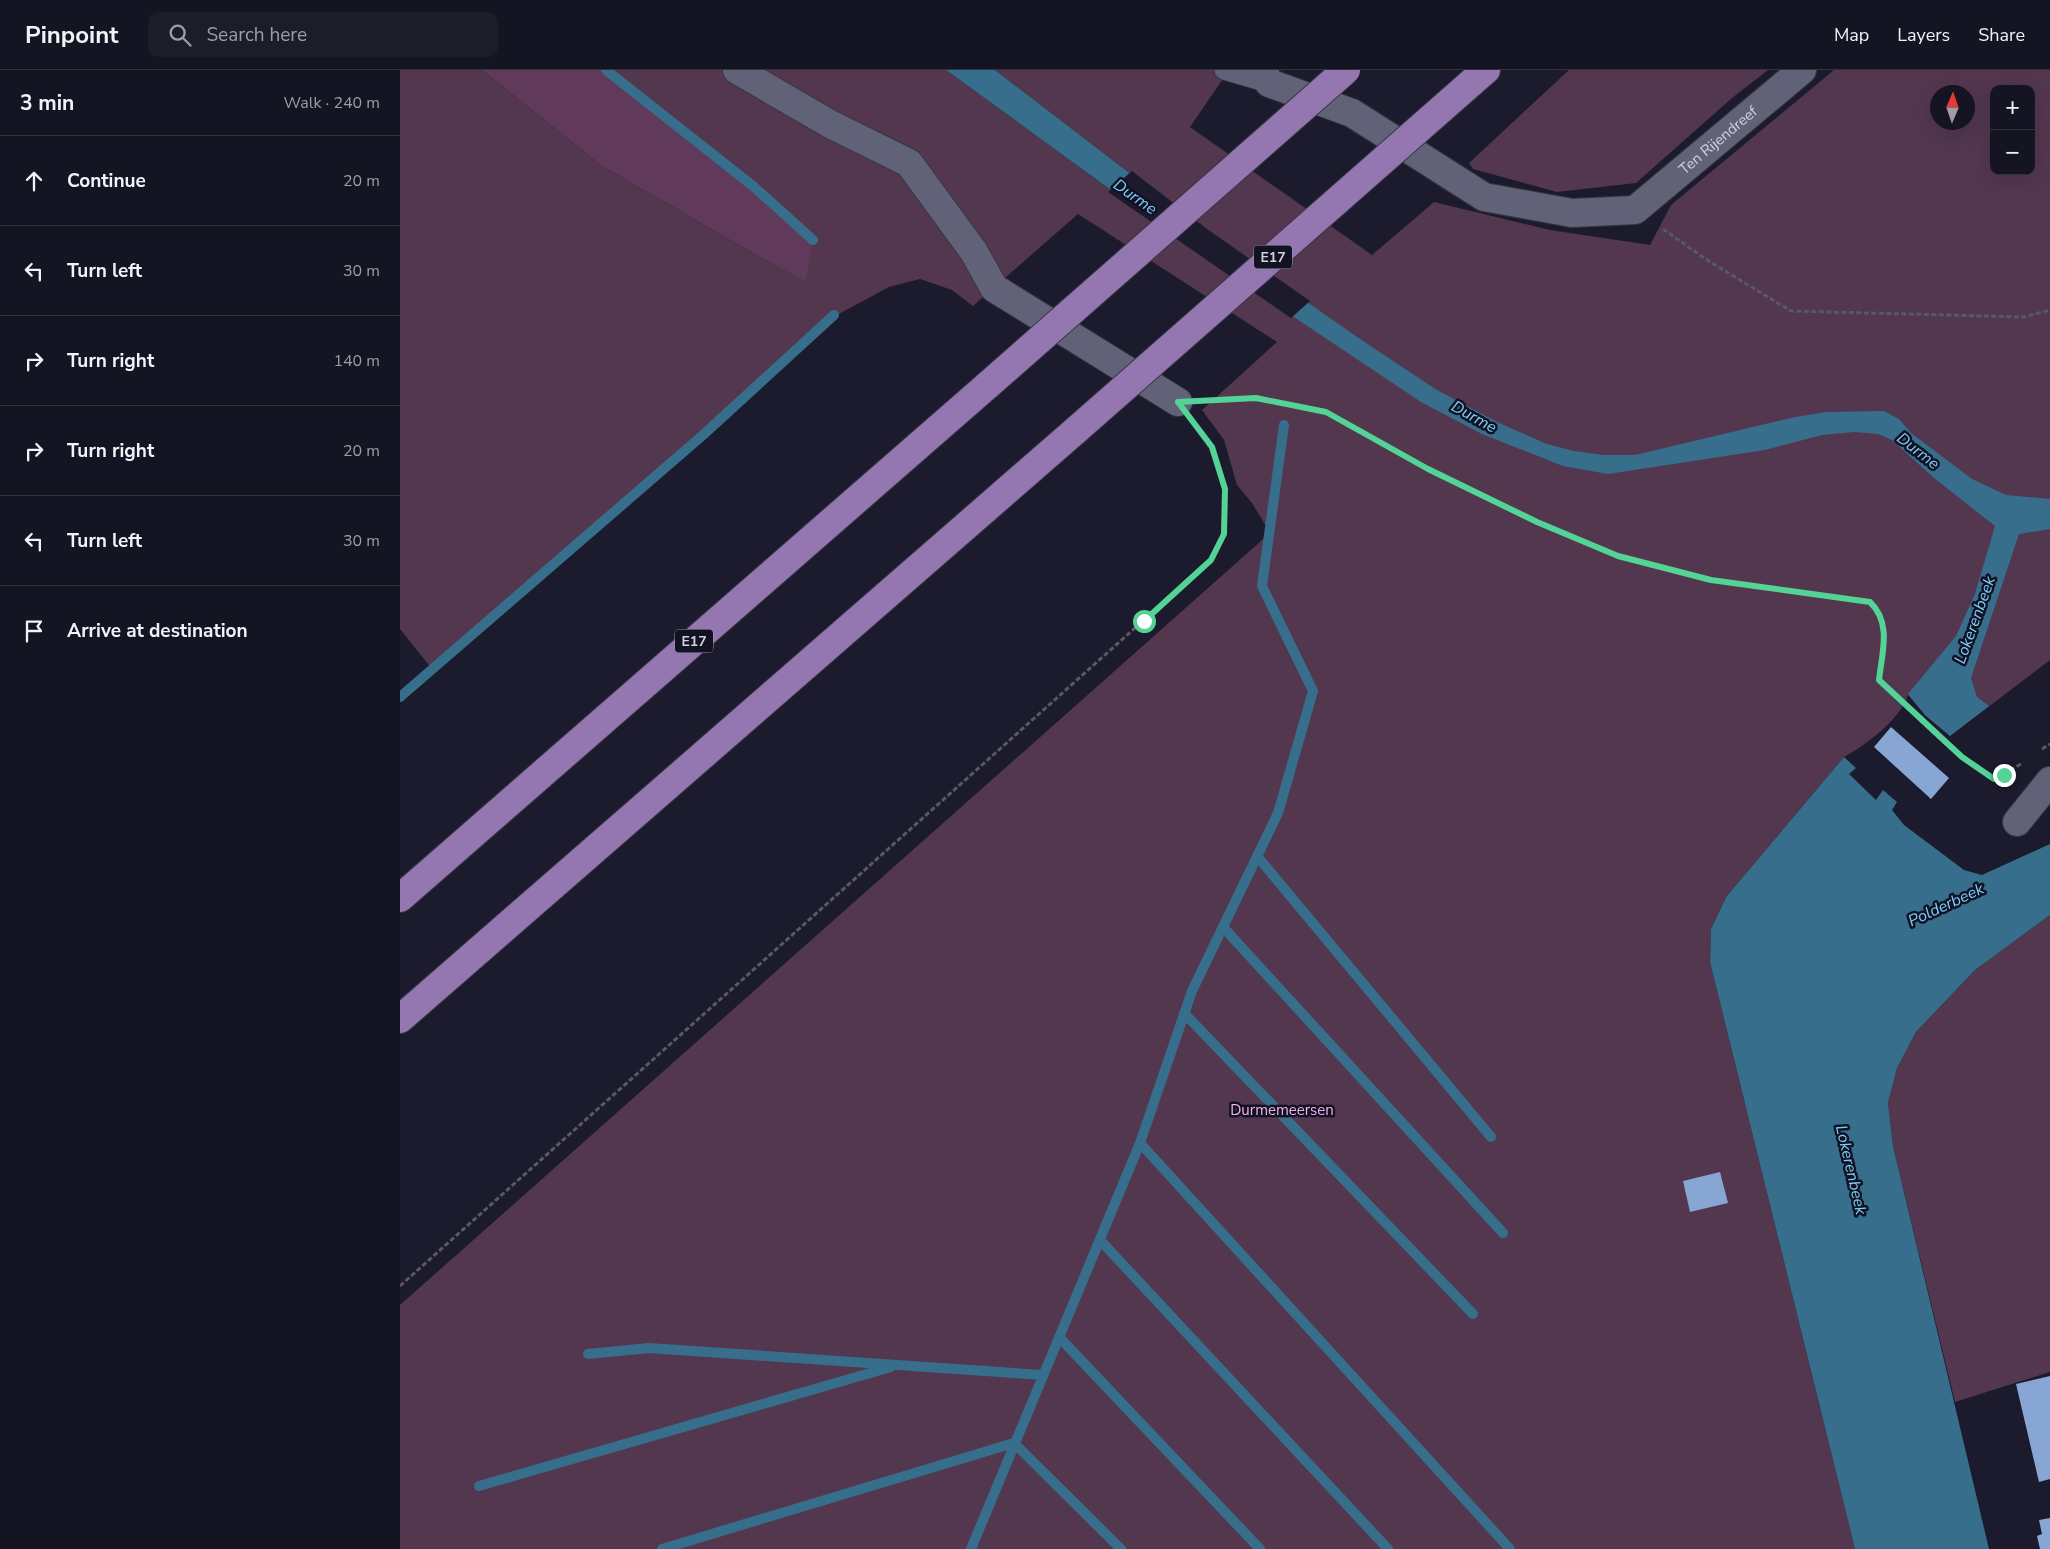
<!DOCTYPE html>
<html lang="en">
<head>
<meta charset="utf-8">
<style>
  body { margin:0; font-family:"Nunito Sans",sans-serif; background:#1d1d2a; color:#f1f3f6 }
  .controls { position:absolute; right:15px; top:15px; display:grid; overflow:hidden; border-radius:10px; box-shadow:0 5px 20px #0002 }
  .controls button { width:45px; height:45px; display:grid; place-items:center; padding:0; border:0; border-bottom:1px solid #333340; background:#141422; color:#f1f3f6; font:25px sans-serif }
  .compass { position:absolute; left:1530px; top:15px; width:45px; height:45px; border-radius:50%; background:#141422; box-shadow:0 5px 20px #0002; rotate:2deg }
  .stop { position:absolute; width:15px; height:15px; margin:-11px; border:4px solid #53d396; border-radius:50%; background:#fff }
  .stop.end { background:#53d396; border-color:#fff; box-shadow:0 1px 5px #0008 }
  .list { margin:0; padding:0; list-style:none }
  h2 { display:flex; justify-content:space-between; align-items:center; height:65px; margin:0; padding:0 20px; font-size:21px }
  h2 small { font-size:16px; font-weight:400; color:#9d9ea5 }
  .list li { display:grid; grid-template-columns:32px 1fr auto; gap:15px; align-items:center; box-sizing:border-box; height:90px; padding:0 20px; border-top:1px solid #333340 }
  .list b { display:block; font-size:19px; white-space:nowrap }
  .list em { font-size:16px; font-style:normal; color:#9d9ea5 }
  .icon { flex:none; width:28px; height:28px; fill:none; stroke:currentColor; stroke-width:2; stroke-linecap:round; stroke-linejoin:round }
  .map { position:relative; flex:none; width:1650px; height:1479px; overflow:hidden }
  header { display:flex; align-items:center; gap:30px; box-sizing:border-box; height:70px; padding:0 25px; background:#141422; border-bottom:1px solid #333340 }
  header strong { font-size:24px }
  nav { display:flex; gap:28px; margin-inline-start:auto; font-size:18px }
  .search { width:350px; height:45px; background:#1d1d2a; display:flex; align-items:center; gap:12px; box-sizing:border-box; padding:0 18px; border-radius:10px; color:#9d9ea5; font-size:19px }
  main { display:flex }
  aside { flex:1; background:#141422 }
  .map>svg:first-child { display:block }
  .green { fill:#52374f; fill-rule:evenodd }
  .forest { fill:#60395b }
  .water { fill:#366e8b }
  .pier { fill:#1b1b2d }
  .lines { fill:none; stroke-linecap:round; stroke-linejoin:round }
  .stream { stroke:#366e8b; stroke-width:10 }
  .building { fill:#87a6d3 }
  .lane-casing { stroke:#373744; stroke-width:21 }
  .street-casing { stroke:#373744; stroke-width:30 }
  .highway-casing { stroke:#373744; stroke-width:30 }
  .path { stroke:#585868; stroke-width:3; stroke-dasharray:5 2.5; stroke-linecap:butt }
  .lane { stroke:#616277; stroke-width:19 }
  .street { stroke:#616277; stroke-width:28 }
  .highway { stroke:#9477b1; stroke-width:28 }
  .highway-bridge-casing { stroke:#373744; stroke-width:30; stroke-linecap:butt }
  .highway-bridge { stroke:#9477b1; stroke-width:28 }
  .route { stroke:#53d396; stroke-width:6 }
  .labels { text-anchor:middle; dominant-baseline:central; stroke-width:5; stroke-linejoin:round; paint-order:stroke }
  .shield { fill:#121223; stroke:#9898a6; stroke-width:1 }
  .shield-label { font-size:14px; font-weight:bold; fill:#d1d2de }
  .street-label { font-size:15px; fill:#d1d2de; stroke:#121223 }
  .park-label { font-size:15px; fill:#f1b0e8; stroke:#121223 }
  .water-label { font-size:16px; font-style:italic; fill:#7acffc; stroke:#121223 }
</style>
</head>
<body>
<header>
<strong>Pinpoint</strong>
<div class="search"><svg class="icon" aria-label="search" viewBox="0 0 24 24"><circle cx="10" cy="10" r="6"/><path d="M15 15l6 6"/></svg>Search here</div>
<nav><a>Map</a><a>Layers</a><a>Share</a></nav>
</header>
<main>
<aside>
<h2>3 min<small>Walk · 240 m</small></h2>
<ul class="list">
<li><svg class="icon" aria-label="ahead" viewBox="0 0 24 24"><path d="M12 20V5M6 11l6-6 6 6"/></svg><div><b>Continue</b></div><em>20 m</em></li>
<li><svg class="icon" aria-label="left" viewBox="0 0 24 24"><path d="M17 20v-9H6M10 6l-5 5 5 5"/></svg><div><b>Turn left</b></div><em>30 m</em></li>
<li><svg class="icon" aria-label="right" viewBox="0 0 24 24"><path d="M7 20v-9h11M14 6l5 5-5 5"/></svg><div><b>Turn right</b></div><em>140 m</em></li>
<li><svg class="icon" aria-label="right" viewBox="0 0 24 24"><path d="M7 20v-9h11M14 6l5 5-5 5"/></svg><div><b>Turn right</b></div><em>20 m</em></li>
<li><svg class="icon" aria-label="left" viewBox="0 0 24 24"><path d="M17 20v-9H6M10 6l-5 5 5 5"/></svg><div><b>Turn left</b></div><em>30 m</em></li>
<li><svg class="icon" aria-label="arrive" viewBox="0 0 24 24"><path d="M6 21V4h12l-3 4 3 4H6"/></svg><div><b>Arrive at destination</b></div></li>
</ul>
</aside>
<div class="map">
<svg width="1650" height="1479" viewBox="0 0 1650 1479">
  <rect width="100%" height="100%" fill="#1b1b2d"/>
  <path class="green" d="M 0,0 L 82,0 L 202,96 L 358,186 L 406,210 L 412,170 L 353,116 L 206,0 L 546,0 L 788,176 L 805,161 L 595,0 L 829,0 L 790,57 L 972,185 L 1034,132 L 1150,160 L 1250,175 L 1271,135 L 1434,0 L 1650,0 L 1650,590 L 1550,666 L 1525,645 L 1508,625 C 1499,651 1467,674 1444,687 L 1326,827 L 1311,859 L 1310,892 L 1455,1479 L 0,1479 L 0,1235 L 870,463 L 852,433 L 837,415 L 824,370 L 802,340 L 877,272 L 678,144 L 573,236 L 552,220 L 520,209 L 489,217 L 435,246 L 303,365 L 32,599 L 0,559 ZM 1594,19 L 1631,19 L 1631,101 L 1594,101 ZM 1538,22 L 1568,22 L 1568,52 L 1538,52 Z
    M 1169,0 L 1368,0 L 1332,28 L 1236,113 L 1157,122 L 1073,99 L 1069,93 Z
    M 1650,845 L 1650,1302 L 1555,1332 L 1493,1076 L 1488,1033 L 1497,998 L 1516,962 L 1575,900 Z"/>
  <path class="forest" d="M 82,0 L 206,0 L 353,116 L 413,170 L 406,211 L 358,186 L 202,96 Z"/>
  <path class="water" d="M 546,0 L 595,0 L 805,161 L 963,271 L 1037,320 L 1099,353 L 1147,374 L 1174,381 L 1204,385 L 1235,385 L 1395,347 L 1427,342 L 1484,341 L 1499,349 L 1511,363 L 1572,409 L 1606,425 L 1650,429 L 1650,459 L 1619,464 L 1571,608 L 1577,627 L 1589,636 L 1550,666 L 1525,645 L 1508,624 L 1556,566 L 1575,524 L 1595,456 L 1534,408 L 1492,370 L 1478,364 L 1454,362 L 1422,365 L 1365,380 L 1208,404 L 1163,396 L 1082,364 L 1021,332 L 788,176 Z
    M 1444,687 L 1456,698 L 1449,704 L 1476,730 L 1483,720 L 1497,732 L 1492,740 L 1504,755 L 1564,800 L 1582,805 L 1650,774 L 1650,845 L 1575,900 L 1516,962 L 1497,998 L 1488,1033 L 1493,1076 L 1589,1479 L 1455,1479 L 1310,892 L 1311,859 L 1326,827 Z"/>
  <path class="pier" d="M 732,101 L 807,159 L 910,231 L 891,248 L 708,122 Z"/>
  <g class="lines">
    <path class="stream" d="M 206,0 L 353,116 L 413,170
      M 884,355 L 862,516 L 913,621 L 878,743 L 792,921 L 740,1073 L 1110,1479
      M 0,627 L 303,365 L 434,245
      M 857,786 L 1091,1067
      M 823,857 L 1103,1163
      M 784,943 L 1073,1244
      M 700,1170 L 988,1479
      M 659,1267 L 860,1479
      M 188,1284 L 249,1278 L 643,1305
      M 79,1416 L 491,1297
      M 262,1479 L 614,1373 L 721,1479
      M 571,1479 L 740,1073"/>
  </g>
  <path class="building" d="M 1491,657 L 1549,708 L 1531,729 L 1474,677 Z
    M 1320,1102 L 1328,1133 L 1290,1142 L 1283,1111 Z
    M 1650,1306 L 1650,1409 L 1639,1412 L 1616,1314 Z
    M 1650,1448 L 1650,1479 L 1640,1479 L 1637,1466 L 1642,1464 L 1639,1450 Z"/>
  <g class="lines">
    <g class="lane-casing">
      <path id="lane" d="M 824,0 L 869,13"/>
    </g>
    <g class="street-casing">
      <g id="street">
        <path d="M 337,0 L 430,54 L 509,93 L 574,182 L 594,218 L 778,332"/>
        <path id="s1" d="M 863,0 L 869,13 L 952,43 L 1084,127 L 1172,143 L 1235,140 L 1402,0"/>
        <path d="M 1617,752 L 1650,711"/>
      </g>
    </g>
    <g class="highway-casing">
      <path id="highway" d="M 1071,13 L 1086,0
        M 0,828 L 589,314
        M 0,949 L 675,361"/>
    </g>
    <path class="path" d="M 1263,159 L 1307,190 L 1391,241 L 1624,247 L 1650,240
      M 810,331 L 856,328 L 926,342 L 1028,399 L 1137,452 L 1217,485 L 1311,511 L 1470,532 C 1492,553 1482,583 1479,610 C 1512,641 1555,689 1594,709 L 1621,694
      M 1642,679 L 1650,674
      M 0,1216 L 811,490 C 815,481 823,471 824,462 C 830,424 819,387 797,357"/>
    <use href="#lane" class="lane"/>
    <use href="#street" class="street"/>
    <use href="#highway" class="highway"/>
    <g class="highway-bridge-casing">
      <path id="highway-bridge" d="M 589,314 L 946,0
        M 675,361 L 1071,13"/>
    </g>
    <use href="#highway-bridge" class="highway-bridge"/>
  </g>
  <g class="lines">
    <path class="route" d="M 744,551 L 811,490 L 824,464 L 825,419 L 812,377 L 778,332 L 856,328 L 926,342 L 1028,399 L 1137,452 L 1218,486 L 1311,510 L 1470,532 C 1492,553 1482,583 1479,610 L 1562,687 L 1594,709 L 1604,705"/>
  </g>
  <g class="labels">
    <g class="shield">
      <rect x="854" y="175.5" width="38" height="23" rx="4"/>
      <rect x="275" y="559.5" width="38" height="23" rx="4"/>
    </g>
    <g class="shield-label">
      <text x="873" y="187">E17</text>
      <text x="294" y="571">E17</text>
    </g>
    <g class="street-label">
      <text stroke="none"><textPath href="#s1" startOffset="520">Ten Rijendreef</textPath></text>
    </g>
    <g class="park-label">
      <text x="882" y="1040">Durmemeersen</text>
    </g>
    <g class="water-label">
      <text transform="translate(735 127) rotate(35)">Durme</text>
      <text transform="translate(1074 347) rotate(29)">Durme</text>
      <text transform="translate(1518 381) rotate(38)">Durme</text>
      <text transform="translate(1575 550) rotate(-70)">Lokerenbeek</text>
      <text transform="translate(1546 835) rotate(-25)">Polderbeek</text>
      <text transform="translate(1451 1100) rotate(77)">Lokerenbeek</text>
    </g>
  </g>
</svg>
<div class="controls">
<button>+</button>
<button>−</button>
</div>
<svg class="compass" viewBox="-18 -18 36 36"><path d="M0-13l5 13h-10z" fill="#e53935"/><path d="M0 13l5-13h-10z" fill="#9d9ea5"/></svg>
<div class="stop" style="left:744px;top:551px"></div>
<div class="stop end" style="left:1604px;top:705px"></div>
</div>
</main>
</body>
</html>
